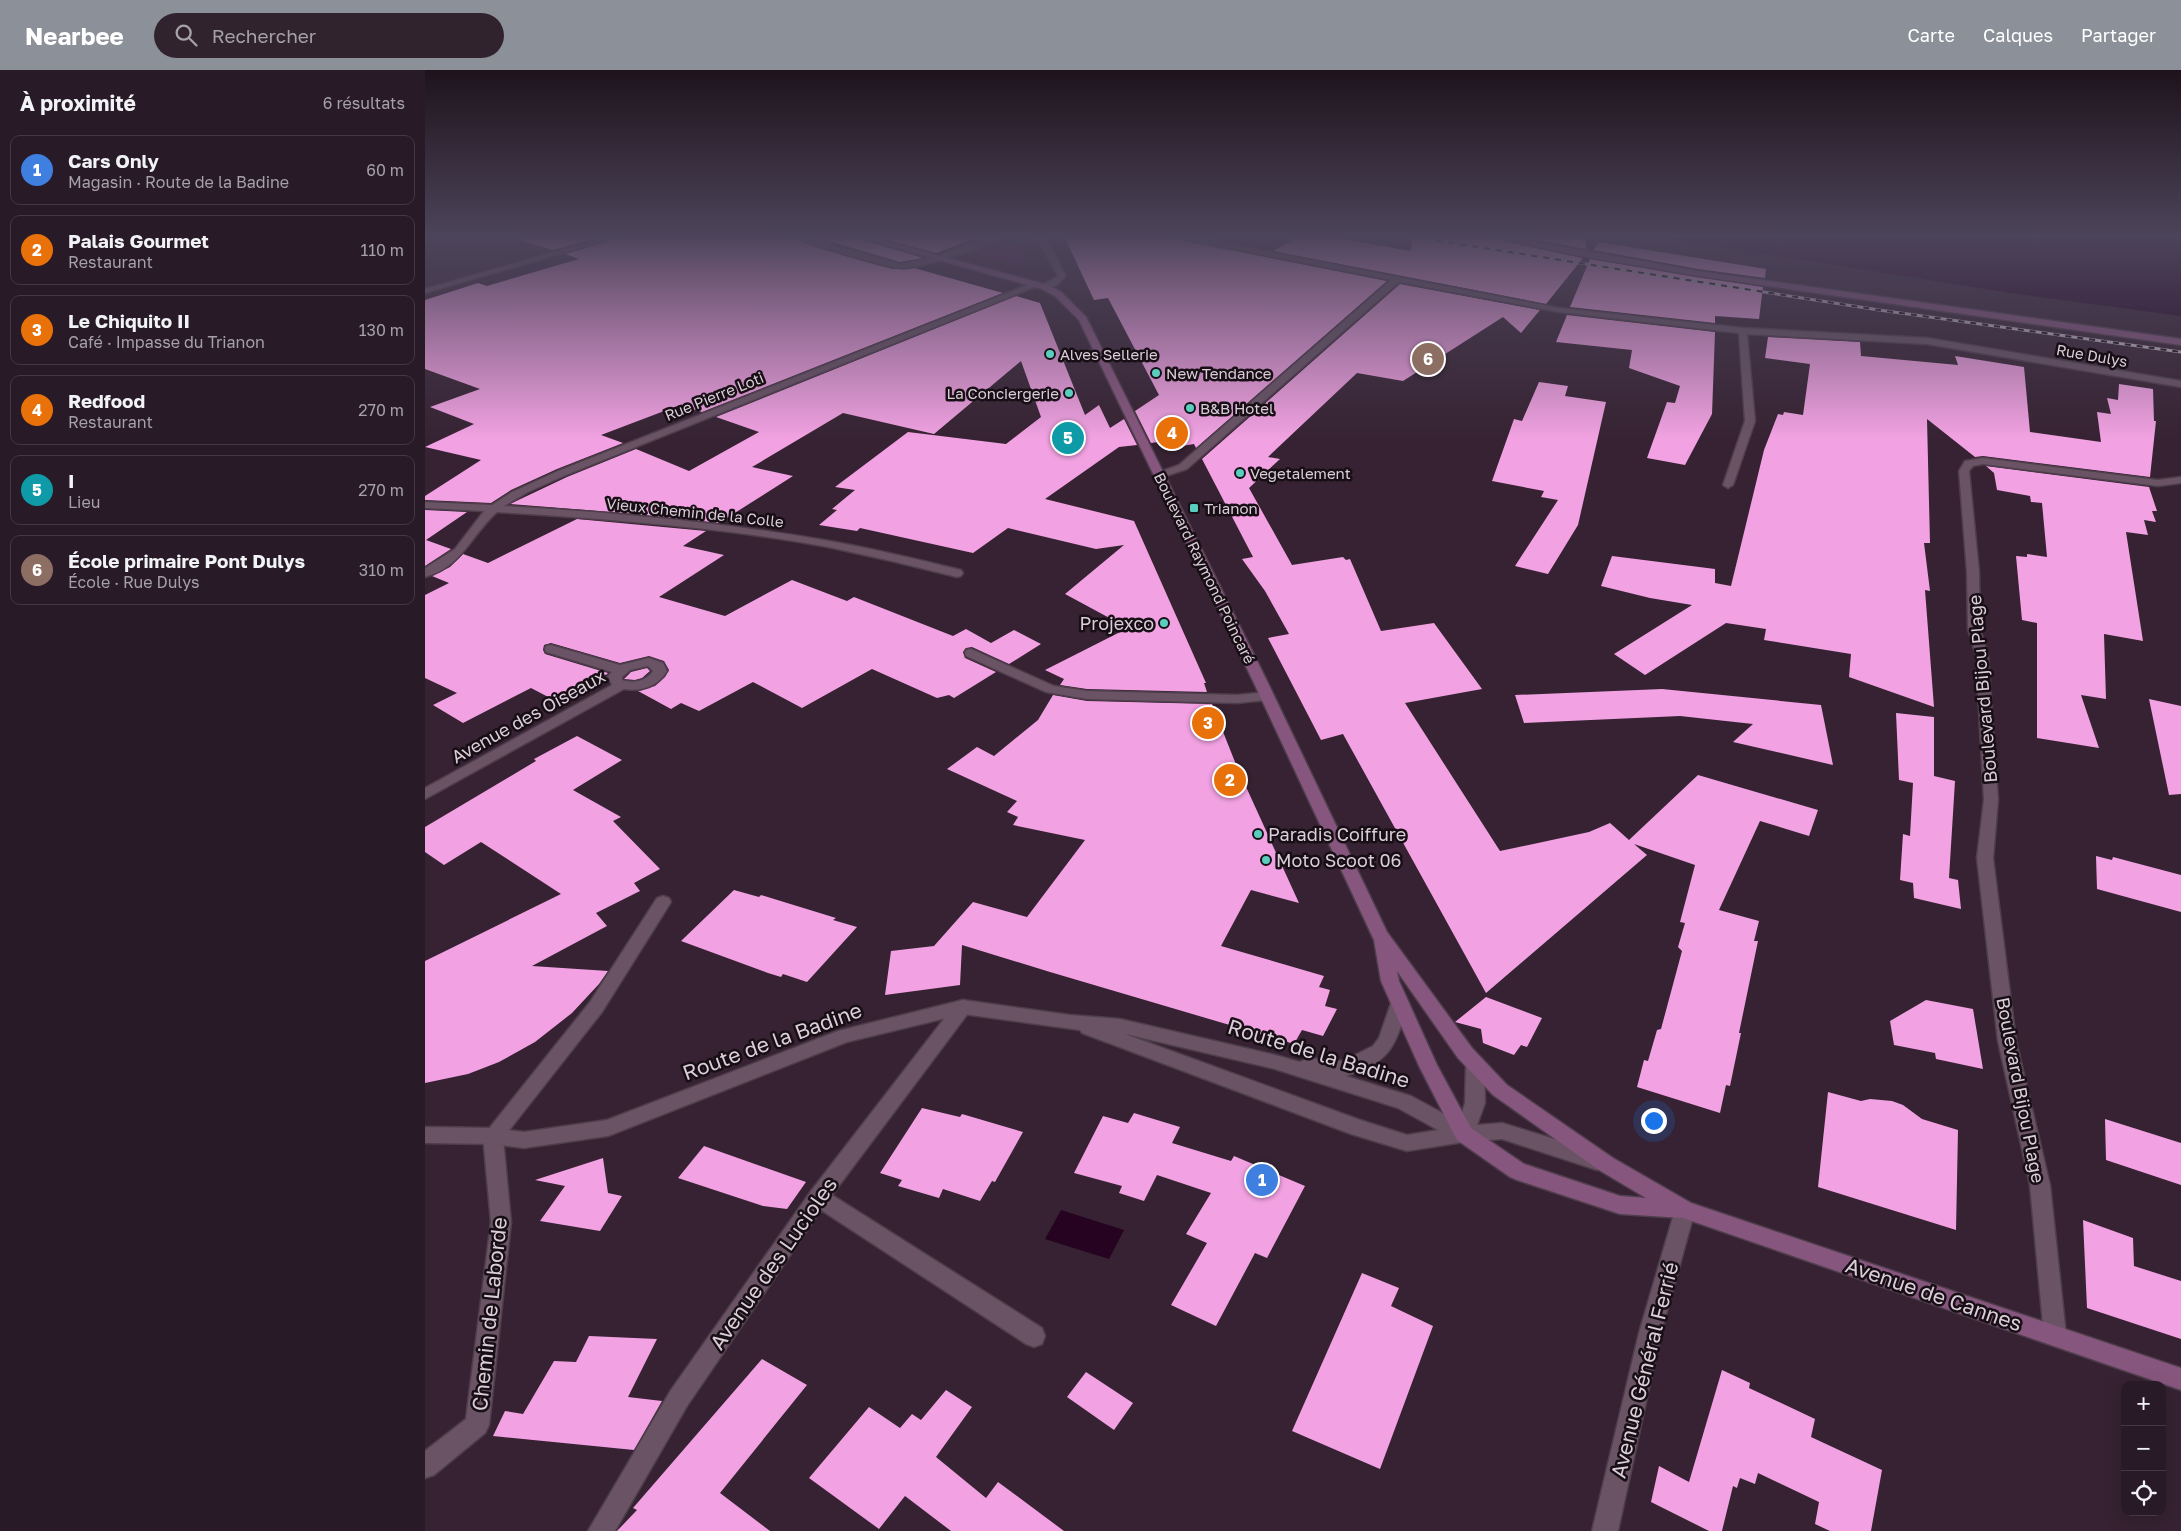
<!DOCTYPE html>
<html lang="fr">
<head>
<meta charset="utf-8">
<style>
  body { margin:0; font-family:"Golos Text",sans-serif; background:#30232e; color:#f1f3f6 }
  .controls { position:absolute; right:15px; bottom:15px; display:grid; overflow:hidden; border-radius:10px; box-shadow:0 5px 20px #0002 }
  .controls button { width:45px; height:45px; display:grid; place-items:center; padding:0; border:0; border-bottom:1px solid #443843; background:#281a26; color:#f1f3f6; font:25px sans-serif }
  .you { position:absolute; left:1228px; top:1050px; width:18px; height:18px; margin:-12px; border:4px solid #fff; border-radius:50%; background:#1a73e8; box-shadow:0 0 0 8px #1a73e833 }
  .badge { display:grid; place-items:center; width:32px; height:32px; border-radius:50%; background:#8c9099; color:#fff; font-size:16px; font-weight:700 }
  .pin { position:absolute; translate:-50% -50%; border:2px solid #fff; box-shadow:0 1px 5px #0006 }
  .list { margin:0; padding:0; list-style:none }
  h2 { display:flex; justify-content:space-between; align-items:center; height:65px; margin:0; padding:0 20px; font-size:21px }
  h2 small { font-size:16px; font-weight:400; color:#a5a1a7 }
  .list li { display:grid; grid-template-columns:32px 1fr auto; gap:15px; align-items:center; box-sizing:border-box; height:70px; margin:0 10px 10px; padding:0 10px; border:1px solid #443843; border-radius:10px }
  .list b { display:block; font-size:19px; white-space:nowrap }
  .list p { margin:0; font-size:16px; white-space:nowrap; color:#a5a1a7 }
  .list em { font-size:16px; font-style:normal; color:#a5a1a7 }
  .icon { flex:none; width:28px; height:28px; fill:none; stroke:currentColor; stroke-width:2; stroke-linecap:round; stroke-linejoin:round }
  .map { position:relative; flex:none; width:1756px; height:1461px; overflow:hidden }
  header { display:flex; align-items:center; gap:30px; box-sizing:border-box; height:70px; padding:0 25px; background:#8c9099; color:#fff }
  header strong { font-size:24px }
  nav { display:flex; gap:28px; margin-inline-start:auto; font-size:18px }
  .search { width:350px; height:45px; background:#30232e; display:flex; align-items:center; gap:12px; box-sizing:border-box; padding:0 18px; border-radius:28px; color:#a5a1a7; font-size:19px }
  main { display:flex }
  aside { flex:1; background:#281a26 }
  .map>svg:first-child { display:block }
  .green { fill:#57184e }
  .water { fill:#250321 }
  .building { fill:#f2a2e2 }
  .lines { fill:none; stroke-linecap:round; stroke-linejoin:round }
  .minor-casing { stroke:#4e3d4b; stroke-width:3 }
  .tertiary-casing { stroke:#4e3d4b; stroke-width:3 }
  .secondary-casing { stroke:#4e3d4b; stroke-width:3 }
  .minor { fill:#695364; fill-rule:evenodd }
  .tertiary { fill:#695364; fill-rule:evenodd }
  .secondary { fill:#87567e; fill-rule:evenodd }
  .rail-casing { stroke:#c8bbc5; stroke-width:3 }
  .rail { stroke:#180f16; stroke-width:2; stroke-dasharray:6; stroke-linecap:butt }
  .poi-dot { fill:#59cebf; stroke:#180f16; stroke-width:2 }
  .labels { text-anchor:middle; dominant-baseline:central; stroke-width:5; stroke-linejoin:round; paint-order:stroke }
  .far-poi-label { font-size:15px; fill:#dbced8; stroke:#180f16; text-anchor:start }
  .far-street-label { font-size:15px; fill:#dbced8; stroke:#180f16 }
  .poi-label { font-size:18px; fill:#dbced8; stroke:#180f16; text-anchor:start }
  .street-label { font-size:18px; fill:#dbced8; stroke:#180f16 }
  .near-street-label { font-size:21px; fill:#dbced8; stroke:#180f16 }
</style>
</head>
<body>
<header>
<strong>Nearbee</strong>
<div class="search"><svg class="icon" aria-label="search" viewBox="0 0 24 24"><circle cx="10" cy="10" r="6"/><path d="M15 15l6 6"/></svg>Rechercher</div>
<nav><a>Carte</a><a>Calques</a><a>Partager</a></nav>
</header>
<main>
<aside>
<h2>À proximité<small>6 résultats</small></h2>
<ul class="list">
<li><span class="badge" style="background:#3f7fe0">1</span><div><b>Cars Only</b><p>Magasin · Route de la Badine</p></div><em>60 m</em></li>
<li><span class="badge" style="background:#e8710a">2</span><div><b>Palais Gourmet</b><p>Restaurant</p></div><em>110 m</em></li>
<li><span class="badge" style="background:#e8710a">3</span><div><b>Le Chiquito II</b><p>Café · Impasse du Trianon</p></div><em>130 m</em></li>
<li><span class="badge" style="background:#e8710a">4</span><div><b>Redfood</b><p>Restaurant</p></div><em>270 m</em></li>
<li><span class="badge" style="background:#0f9aa8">5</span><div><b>I</b><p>Lieu</p></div><em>270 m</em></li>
<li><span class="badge" style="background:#8d6e63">6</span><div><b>École primaire Pont Dulys</b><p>École · Rue Dulys</p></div><em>310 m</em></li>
</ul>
</aside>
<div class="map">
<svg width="1756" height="1461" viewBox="0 0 1756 1461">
  <rect width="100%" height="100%" fill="#362232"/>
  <path class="green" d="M 590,171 L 600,187 L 598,196 L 553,185 Z"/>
  <path class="water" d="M 1221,165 L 1756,165 L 1756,246 L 1592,224 Z
    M 636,1140 L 699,1160 L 684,1189 L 620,1169 Z"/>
  <path class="building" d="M 99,165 L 182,165 L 128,180 L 98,171 Z
    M 203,165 L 364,165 L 385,175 L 438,191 L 468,199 L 489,198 L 578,223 L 277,342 L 255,335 L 176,365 L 198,373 L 132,399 L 86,420 L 66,433 L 0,430 L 0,426 L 56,390 L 0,377 L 49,354 L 5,337 L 55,319 L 0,299 L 0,230 L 53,213 L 62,216 L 154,189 L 140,184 Z
    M 383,165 L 422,165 L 498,188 L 475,192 Z
    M 445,165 L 551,165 L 551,168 L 511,183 Z
    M 693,165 L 729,165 L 962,211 L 771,378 L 769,374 L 745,378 L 741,371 L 726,373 L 710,341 L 734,325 L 683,228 L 669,230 L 640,168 L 663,166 L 682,170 Z
    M 877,165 L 894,165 L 986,181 L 987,165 L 1055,165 L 1158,188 L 1121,234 L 848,181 Z
    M 1083,165 L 1132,165 L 1161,170 L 1161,179 Z
    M 1173,172 L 1341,199 L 1340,208 L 1273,199 L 1169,180 Z
    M 1165,189 L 1338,217 L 1334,249 L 1290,246 L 1290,253 L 1145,237 Z
    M 975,214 L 1115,240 L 1096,263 L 1078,247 L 978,311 L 932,303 L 843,387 L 855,389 L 824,418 L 867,495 L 918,487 L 921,490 L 925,489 L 956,561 L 1009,553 L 1057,619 L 980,633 L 1075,781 L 1164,762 L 1185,753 L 1204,770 L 1273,705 L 1393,740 L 1384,766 L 1335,751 L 1294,840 L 1334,851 L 1329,871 L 1333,871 L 1314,963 L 1316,963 L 1305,1016 L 1301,1015 L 1295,1043 L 1212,1017 L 1219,990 L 1223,991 L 1232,960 L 1236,959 L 1257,881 L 1253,877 L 1260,853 L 1255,852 L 1270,795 L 1209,774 L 1222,785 L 1061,923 L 918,664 L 896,670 L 843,568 L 864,564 L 840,521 L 817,489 L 828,487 L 777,389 Z
    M 591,226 L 615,233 L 660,345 L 674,335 L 685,358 L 699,349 L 712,375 L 694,377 L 620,429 L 709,451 L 781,613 L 779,613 L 782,622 L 662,619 L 635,615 L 639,609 L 620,600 L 703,558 L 640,524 L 699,475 L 671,479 L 583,458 L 548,483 L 435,458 L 432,461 L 394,455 L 412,440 L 407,439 L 430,420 L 410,417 L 483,362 L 581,374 L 616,347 L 596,291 L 509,364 L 418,343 L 327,397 L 368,406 L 294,453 L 199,443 L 85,434 L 142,407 L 211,379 L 264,401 L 334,362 L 291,347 Z
    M 1142,245 L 1290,262 L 1287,344 L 1260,395 L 1222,388 L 1242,332 L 1250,333 L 1255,316 L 1204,298 L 1207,280 L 1131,272 Z
    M 1343,267 L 1435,272 L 1436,286 L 1533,295 L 1530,286 L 1599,297 L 1605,362 L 1676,372 L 1672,342 L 1686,344 L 1682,328 L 1693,330 L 1694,314 L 1728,319 L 1729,351 L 1731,351 L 1725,407 L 1558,386 L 1550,387 L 1502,349 L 1505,473 L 1499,473 L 1505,521 L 1500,520 L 1509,637 L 1424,607 L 1426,584 L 1339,570 L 1341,559 L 1301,553 L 1220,605 L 1189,584 L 1267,535 L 1225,528 L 1176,516 L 1187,486 L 1290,499 L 1290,513 L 1306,516 L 1339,380 L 1353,344 L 1358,345 L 1359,342 L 1378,345 L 1385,294 L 1340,288 Z
    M 1114,312 L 1143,316 L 1140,326 L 1181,332 L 1153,455 L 1123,504 L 1090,496 L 1133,430 L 1116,427 L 1119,421 L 1067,411 L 1089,349 L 1097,351 Z
    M 1561,396 L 1724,417 L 1732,441 L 1727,441 L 1731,452 L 1719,450 L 1723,465 L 1701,462 L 1718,571 L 1679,564 L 1681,629 L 1656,625 L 1674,678 L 1612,668 L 1612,553 L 1597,550 L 1591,486 L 1602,487 L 1602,484 L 1622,487 L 1617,433 L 1606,432 L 1605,426 L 1572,420 L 1569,403 Z
    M 0,440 L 42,442 L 1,470 L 26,479 L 0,496 Z
    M 152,449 L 281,461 L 258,476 L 299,485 L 234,527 L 300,546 L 367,510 L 422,531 L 429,527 L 528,566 L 541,559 L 566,573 L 589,560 L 616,574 L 584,594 L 547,577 L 541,578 L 538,582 L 540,588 L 571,602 L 529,628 L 524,625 L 512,628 L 447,599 L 377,638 L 328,612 L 274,641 L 256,633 L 246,639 L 213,621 L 230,616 L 240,607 L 244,600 L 239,591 L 224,586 L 195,593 L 126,573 L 119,575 L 118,580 L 120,584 L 183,603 L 181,605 L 176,603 L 127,629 L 106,618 L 38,653 L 8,635 L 32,623 L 0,608 L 0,525 L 24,513 L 7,506 L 25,497 L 38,484 L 63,493 Z
    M 222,598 L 225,601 L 217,608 L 210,610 L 199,609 L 206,602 Z
    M 1237,619 L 1396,635 L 1408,695 L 1308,672 L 1328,654 L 1255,646 L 1099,653 L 1090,625 Z
    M 628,625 L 662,631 L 787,634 L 812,697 L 874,833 L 826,820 L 796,876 L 899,906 L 894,917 L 905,920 L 900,936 L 912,939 L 898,966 L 877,960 L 869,974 L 625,902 L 537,875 L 535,915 L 460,925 L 466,881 L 509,876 L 548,832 L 602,847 L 660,770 L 588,755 L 593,747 L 582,742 L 592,731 L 522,699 L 552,677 L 569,686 L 613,650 Z
    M 1724,629 L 1756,636 L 1756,724 L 1744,725 Z
    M 1471,643 L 1509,647 L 1509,706 L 1530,711 L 1524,808 L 1533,810 L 1536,839 L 1489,828 L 1488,813 L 1475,810 L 1478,764 L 1485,766 L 1488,713 L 1474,710 Z
    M 152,666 L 197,690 L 148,720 L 196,747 L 188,751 L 235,799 L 209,813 L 215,821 L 171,843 L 182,856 L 107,896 L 183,901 L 174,914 L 147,943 L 110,972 L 74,992 L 43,1004 L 0,1013 L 0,891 L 136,824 L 56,772 L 19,795 L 0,782 L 0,757 L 111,691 L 109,689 Z
    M 1671,786 L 1687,790 L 1688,787 L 1756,805 L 1756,842 L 1672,819 Z
    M 309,820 L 334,827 L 336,825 L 411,848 L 408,850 L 432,857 L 382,912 L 358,904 L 356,907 L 343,903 L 256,871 Z
    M 1061,927 L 1117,948 L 1102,977 L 1096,975 L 1089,985 L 1058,973 L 1056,959 L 1030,952 Z
    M 1501,930 L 1548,939 L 1558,999 L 1511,989 L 1510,983 L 1469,975 L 1465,951 Z
    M 1403,1022 L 1436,1031 L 1445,1029 L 1467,1031 L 1478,1035 L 1497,1049 L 1533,1060 L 1531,1160 L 1393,1117 Z
    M 497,1038 L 535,1047 L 537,1044 L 598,1062 L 570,1112 L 567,1111 L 555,1131 L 518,1119 L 514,1128 L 473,1116 L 477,1110 L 455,1103 Z
    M 709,1043 L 755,1057 L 747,1073 L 806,1091 L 809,1086 L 880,1116 L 842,1188 L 830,1183 L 791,1256 L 746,1235 L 782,1173 L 761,1164 L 786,1123 L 732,1105 L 719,1131 L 694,1123 L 697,1116 L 649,1103 L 678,1046 L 703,1053 Z
    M 1680,1049 L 1756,1073 L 1756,1115 L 1681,1090 Z
    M 279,1076 L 381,1112 L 362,1139 L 338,1136 L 253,1108 Z
    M 178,1088 L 183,1123 L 197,1126 L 175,1161 L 115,1151 L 140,1116 L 110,1110 Z
    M 1658,1150 L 1708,1168 L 1709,1196 L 1756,1211 L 1756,1269 L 1662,1238 Z
    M 937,1203 L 974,1218 L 966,1236 L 1008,1256 L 955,1399 L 867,1361 Z
    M 164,1266 L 232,1269 L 203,1327 L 237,1331 L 209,1380 L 68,1366 L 80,1341 L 98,1344 L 129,1291 L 151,1292 Z
    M 337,1289 L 382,1315 L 295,1423 L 345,1461 L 192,1461 L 212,1440 L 208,1438 Z
    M 1297,1300 L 1325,1313 L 1324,1318 L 1390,1349 L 1386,1367 L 1457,1400 L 1446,1461 L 1405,1461 L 1390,1454 L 1394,1432 L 1333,1403 L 1330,1414 L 1315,1408 L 1312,1418 L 1308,1416 L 1297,1461 L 1284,1461 L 1226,1432 L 1234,1396 L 1264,1412 Z
    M 661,1302 L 708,1333 L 689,1360 L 642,1327 Z
    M 521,1320 L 547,1337 L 511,1387 L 561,1428 L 573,1412 L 639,1461 L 526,1461 L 480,1426 L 454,1459 L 384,1408 L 444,1337 L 475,1358 L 487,1344 L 496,1350 Z"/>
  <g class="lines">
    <g class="minor-casing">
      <path id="minor" d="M 189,165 L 201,165 L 0,223 L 0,219 Z
        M 366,165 L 377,165 L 396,172 L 475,194 L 511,187 L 568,165 L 579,165 C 563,177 497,198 477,198 C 463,198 377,173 366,165 Z
        M 611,165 L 619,165 L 641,206 L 632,215 L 620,219 L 616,217 L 617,215 L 633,206 Z
        M 740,165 L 756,165 L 1134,238 L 1318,258 L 1502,268 L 1756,311 L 1756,317 L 1502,274 L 1322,264 L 1330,351 L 1308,415 L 1303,418 L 1298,415 L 1320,351 L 1314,263 L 1134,242 L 974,212 L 762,399 L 735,408 L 731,407 L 730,405 L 731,403 L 754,395 L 966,210 Z
        M 610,212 L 617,214 L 141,405 L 103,422 L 79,436 C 186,442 293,452 399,470 C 445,478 491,489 536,500 L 538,503 L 536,506 L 532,507 C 489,496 446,486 403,477 C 294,457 182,449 72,442 C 47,464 37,497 0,507 L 0,498 L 30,479 L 59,441 L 0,438 L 0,432 L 67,435 L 87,422 L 133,401 Z
        M 1558,388 L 1733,410 L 1756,407 L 1756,413 L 1733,416 L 1558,394 L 1548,396 L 1544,401 L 1554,502 L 1555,559 L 1563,585 L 1573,730 L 1568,788 L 1591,971 L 1625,1115 L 1641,1265 L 1638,1273 L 1630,1276 L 1622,1273 L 1619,1265 L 1605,1115 L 1573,971 L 1552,788 L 1559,730 L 1551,585 L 1543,559 L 1542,502 L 1534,401 L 1540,391 Z
        M 126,575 L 195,595 L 224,588 L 238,593 L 242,601 C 233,616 217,622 199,619 L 0,729 L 0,718 L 187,615 L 183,606 L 187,602 L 121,582 L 120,579 L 121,576 ZM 223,596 L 228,601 C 221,611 209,614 197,610 L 197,607 L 205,600 Z
        M 546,579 L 629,616 L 662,621 L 812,625 L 842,622 L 849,626 L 842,630 L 812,633 L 662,629 L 621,622 L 541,586 L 540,583 L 541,580 Z
        M 238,826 L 244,828 L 246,832 L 177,942 L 78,1068 L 86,1152 L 64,1355 L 60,1363 L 9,1405 L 0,1408 L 0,1381 L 41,1349 L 66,1152 L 58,1066 L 165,932 L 232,828 Z
        M 538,930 L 544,932 L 547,937 L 544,942 L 407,1125 L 617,1258 L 620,1266 L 617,1274 L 609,1277 L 601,1274 L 396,1140 L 262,1336 L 190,1461 L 163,1461 L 246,1320 L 386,1121 L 532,932 Z"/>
    </g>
    <g class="tertiary-casing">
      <path id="tertiary" d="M 975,926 L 981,928 L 984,933 C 969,976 968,991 921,1006 L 986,1026 L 1034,1052 L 1040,1033 L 1041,994 L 1043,989 L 1050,987 L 1057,989 L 1059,994 L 1060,1033 L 1052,1055 L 1077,1053 L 1172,1082 L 1179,1085 L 1182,1091 L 1179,1097 L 1172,1100 L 1077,1069 L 1039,1072 L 982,1081 L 926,1064 L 657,963 L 655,960 L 538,944 L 422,972 L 183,1066 L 99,1078 L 68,1074 L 0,1073 L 0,1057 L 68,1058 L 99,1062 L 182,1050 L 413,961 L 538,930 L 645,945 L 695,949 L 850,985 L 875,992 L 883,988 L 918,991 L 948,976 L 954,968 L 966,933 L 969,928 ZM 700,964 L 850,999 L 973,1038 L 1013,1060 L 982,1065 L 935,1050 Z
        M 1260,1131 L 1267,1134 L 1270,1140 L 1236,1263 L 1193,1461 L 1167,1461 L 1214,1263 L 1250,1140 L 1253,1134 Z"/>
    </g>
    <g class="secondary-casing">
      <path id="secondary" d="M 424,165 L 437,165 L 623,215 L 636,222 L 661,247 L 842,611 L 962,862 L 1047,978 L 1082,1015 L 1188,1088 L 1266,1133 L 1756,1298 L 1756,1320 L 1258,1148 L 1195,1144 L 1092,1110 L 1085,1107 L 1032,1070 L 994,996 L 956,911 L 949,870 L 828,611 L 654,250 L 630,226 L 617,219 ZM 972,901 L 1033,988 L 1068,1025 L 1174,1100 L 1221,1128 L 1195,1126 L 1099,1094 L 1046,1058 L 1012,995 L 974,911 Z
        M 1057,165 L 1072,165 L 1273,201 L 1756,269 L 1756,275 L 1273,206 L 1145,184 Z"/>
    </g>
    <use href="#minor" class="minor"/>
    <use href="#tertiary" class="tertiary"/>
    <use href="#secondary" class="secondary"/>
    <g class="rail-casing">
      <path id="rail" d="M 976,165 L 1454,240 L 1756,282"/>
    </g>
    <use href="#rail" class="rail"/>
  </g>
  <linearGradient id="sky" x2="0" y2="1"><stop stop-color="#1e131c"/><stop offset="0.45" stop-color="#4c445a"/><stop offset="1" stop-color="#4c445a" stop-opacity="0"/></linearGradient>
  <rect width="1756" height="370" fill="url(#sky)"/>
  <g class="poi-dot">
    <circle cx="625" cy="284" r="5"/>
    <circle cx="731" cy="303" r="5"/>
    <circle cx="644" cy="323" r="5"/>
    <circle cx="765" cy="338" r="5"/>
    <circle cx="815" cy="403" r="5"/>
    <rect x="764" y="433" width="10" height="10" rx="2.5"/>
    <circle cx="739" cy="553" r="5"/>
    <circle cx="833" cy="764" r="5"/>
    <circle cx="841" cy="790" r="5"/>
  </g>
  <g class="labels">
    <g class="far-poi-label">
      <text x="635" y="284">Alves Sellerie</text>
      <text x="741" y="303">New Tendance</text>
      <text x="634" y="323" text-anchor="end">La Conciergerie</text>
      <text x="775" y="338">B&amp;B Hotel</text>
      <text x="825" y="403">Vegetalement</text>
      <text x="779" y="438">Trianon</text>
    </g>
    <g class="far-street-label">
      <text transform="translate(1667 285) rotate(10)">Rue Dulys</text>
      <text transform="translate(289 326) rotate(-22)">Rue Pierre Loti</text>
      <text transform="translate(270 442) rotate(6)">Vieux Chemin de la Colle</text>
      <text transform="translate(780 498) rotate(64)">Boulevard Raymond Poincaré</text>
    </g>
    <g class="poi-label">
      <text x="729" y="553" text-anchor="end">Projexco</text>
      <text x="843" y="764">Paradis Coiffure</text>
      <text x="851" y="790">Moto Scoot 06</text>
    </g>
    <g class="street-label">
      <text transform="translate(1557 619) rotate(-95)">Boulevard Bijou Plage</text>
      <text transform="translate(103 646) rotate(-29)">Avenue des Oiseaux</text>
      <text transform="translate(1596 1020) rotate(79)">Boulevard Bijou Plage</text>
    </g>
    <g class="near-street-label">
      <text transform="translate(347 971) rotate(-20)">Route de la Badine</text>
      <text transform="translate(894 983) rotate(17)">Route de la Badine</text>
      <text transform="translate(348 1193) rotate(-55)">Avenue des Lucioles</text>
      <text transform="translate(1509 1224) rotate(19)">Avenue de Cannes</text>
      <text transform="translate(64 1244) rotate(-84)">Chemin de Laborde</text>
      <text transform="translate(1219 1300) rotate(-76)">Avenue Général Ferrié</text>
    </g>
  </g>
</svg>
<div class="controls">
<button>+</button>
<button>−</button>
<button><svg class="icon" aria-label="locate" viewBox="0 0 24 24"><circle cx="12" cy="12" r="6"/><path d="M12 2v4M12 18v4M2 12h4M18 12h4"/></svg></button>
</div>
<div class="you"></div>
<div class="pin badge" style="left:837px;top:1110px;background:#3f7fe0">1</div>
<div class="pin badge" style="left:805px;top:710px;background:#e8710a">2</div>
<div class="pin badge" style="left:783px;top:653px;background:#e8710a">3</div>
<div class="pin badge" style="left:747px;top:363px;background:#e8710a">4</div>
<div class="pin badge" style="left:643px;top:368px;background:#0f9aa8">5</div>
<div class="pin badge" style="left:1003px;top:289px;background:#8d6e63">6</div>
</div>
</main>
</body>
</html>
